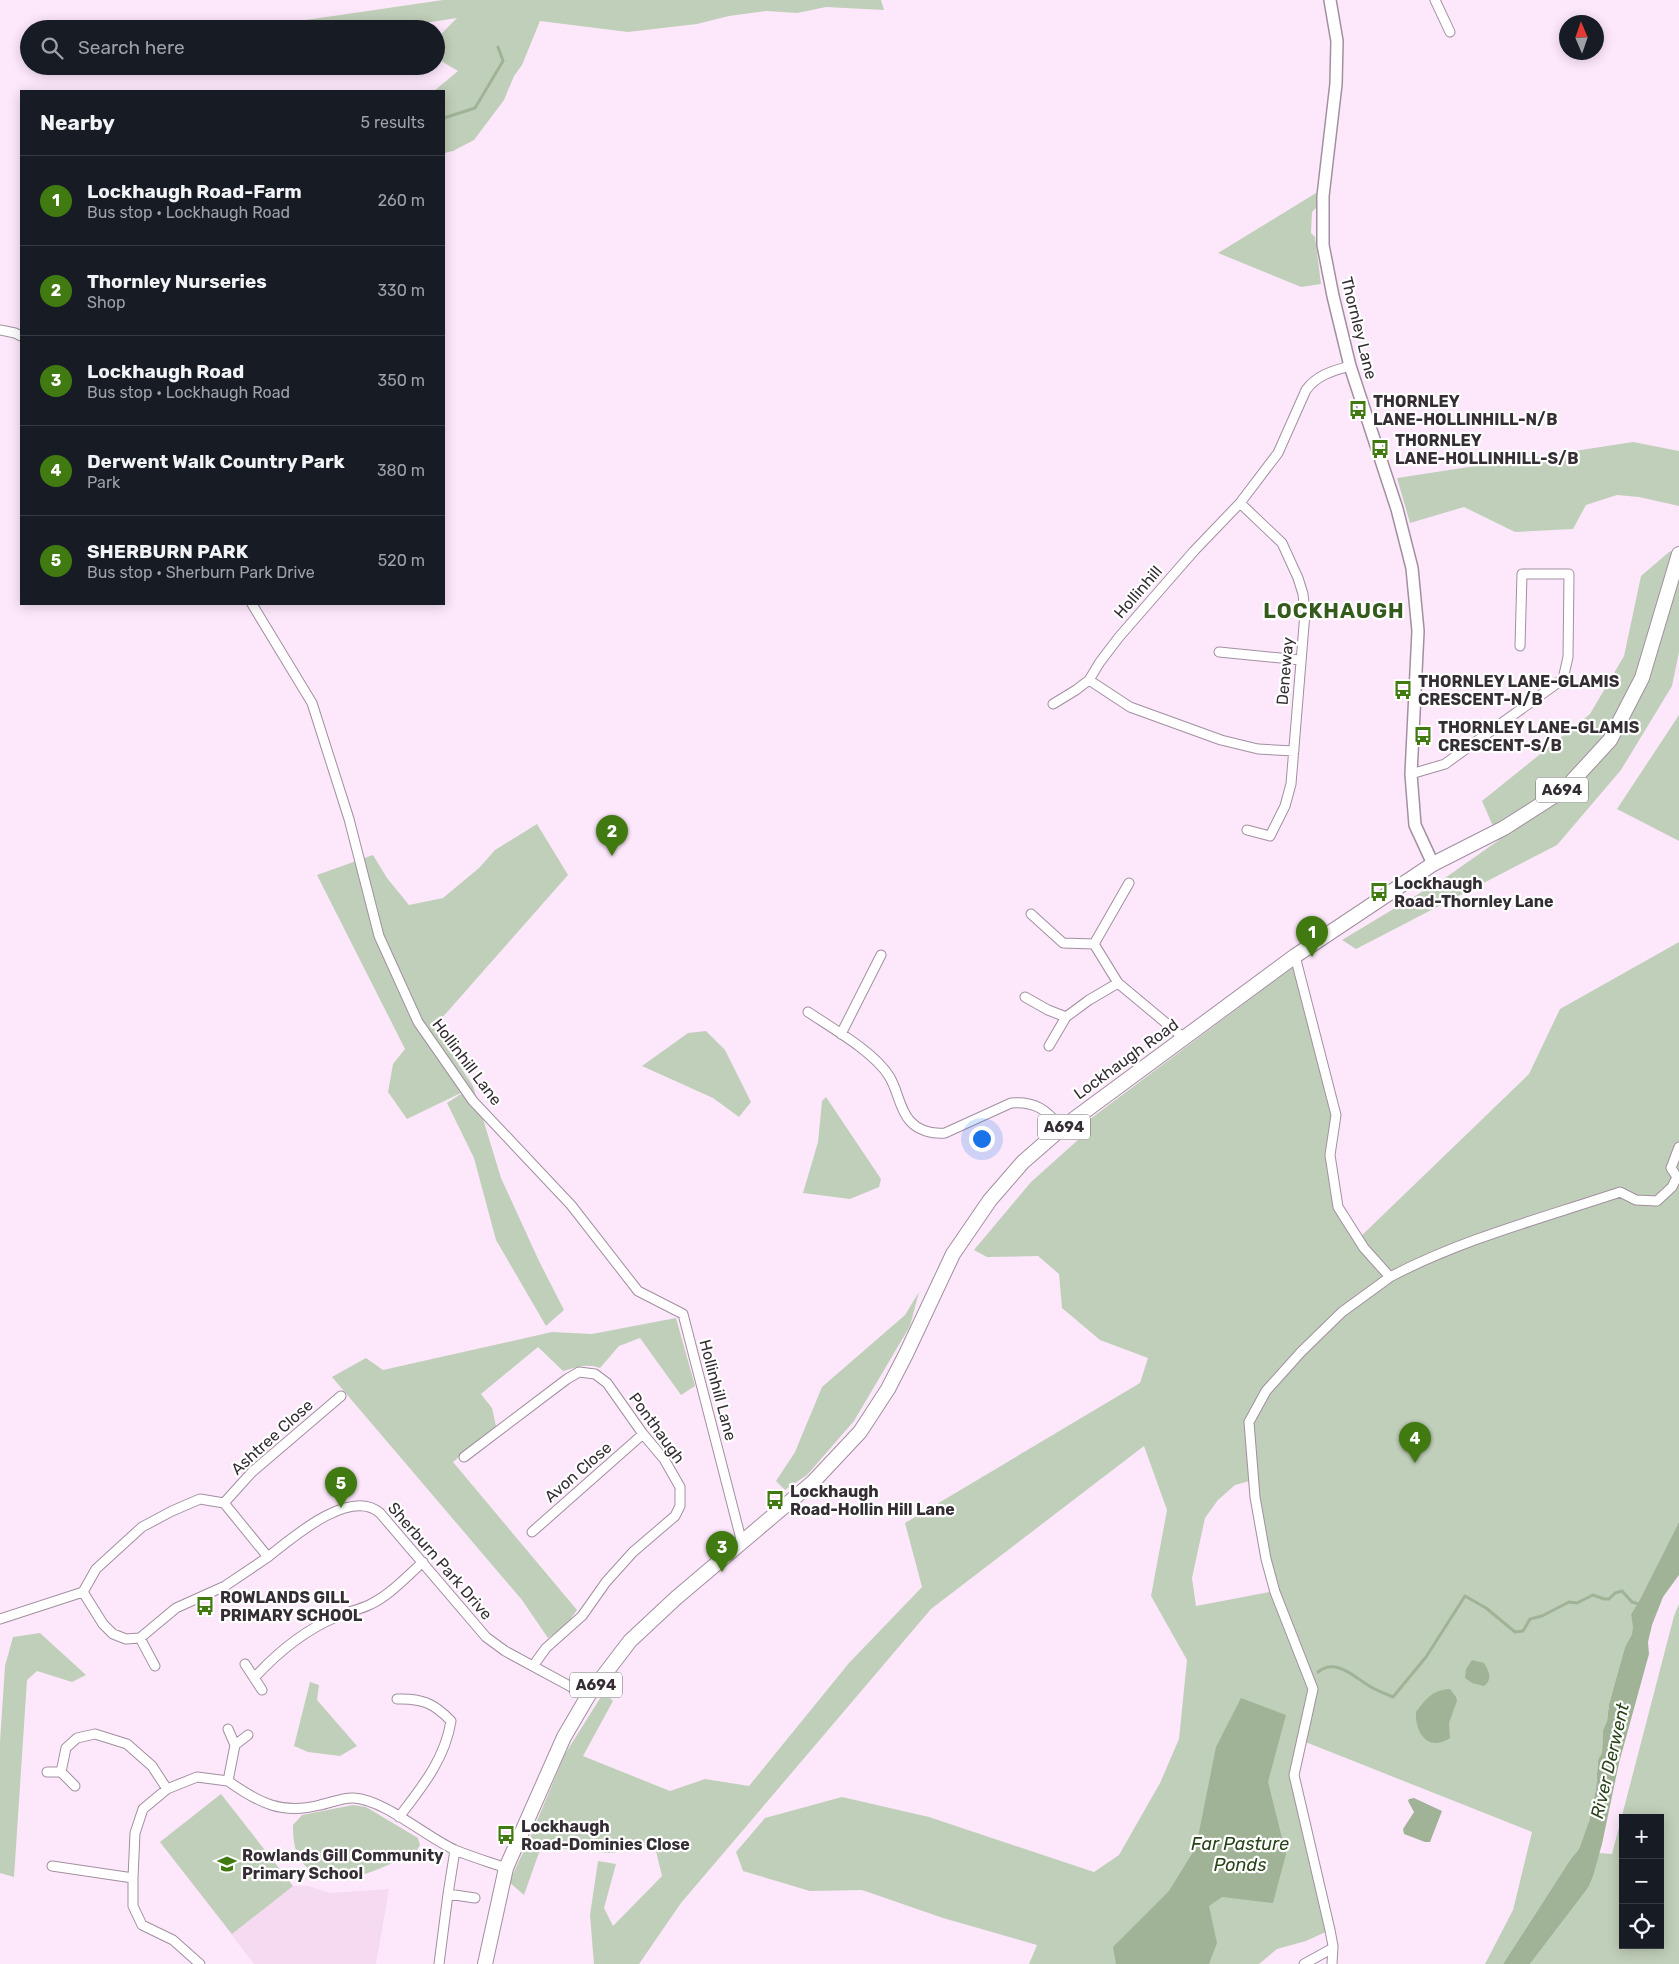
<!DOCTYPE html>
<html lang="en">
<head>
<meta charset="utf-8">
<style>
  body { margin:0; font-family:Rubik,sans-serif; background:#242831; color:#f1f3f6 }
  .controls { position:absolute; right:15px; bottom:15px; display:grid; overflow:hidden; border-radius:0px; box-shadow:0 2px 12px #0003 }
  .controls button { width:45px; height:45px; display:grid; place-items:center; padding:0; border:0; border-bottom:1px solid #363941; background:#171b24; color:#f1f3f6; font:25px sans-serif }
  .compass { position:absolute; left:1559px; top:15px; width:45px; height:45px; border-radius:50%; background:#171b24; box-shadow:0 2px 12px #0003; rotate:358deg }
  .you { position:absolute; left:981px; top:1138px; width:18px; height:18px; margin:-12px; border:4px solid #fff; border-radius:50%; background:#1a73e8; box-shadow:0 0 0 8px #1a73e833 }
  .badge { display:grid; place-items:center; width:32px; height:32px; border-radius:50%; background:#417a11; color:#fff; font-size:16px; font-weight:700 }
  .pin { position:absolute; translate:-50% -41px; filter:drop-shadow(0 1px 2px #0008) }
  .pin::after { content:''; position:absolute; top:26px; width:18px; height:15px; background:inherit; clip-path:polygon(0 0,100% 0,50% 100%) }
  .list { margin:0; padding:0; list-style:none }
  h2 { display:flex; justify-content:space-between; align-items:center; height:65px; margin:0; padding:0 20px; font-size:21px }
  h2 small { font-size:16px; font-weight:400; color:#9ea1a6 }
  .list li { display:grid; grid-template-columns:32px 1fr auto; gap:15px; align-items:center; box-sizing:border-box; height:90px; padding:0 20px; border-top:1px solid #363941 }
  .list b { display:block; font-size:19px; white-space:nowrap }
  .list p { margin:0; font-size:16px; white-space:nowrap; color:#9ea1a6 }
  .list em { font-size:16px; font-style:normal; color:#9ea1a6 }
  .icon { flex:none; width:28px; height:28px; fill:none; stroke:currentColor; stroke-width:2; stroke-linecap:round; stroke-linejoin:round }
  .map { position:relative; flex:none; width:1679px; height:1964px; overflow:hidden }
  .search { position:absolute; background:#171b24; box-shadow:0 2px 12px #0003; left:20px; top:20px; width:425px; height:55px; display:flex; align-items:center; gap:12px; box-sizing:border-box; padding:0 18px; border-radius:28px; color:#9ea1a6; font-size:19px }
  .panel { position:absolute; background:#171b24; box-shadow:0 2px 12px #0003; left:20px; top:90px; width:425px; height:515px; border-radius:0px }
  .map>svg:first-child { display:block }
  .built { fill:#f5daf1 }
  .green { fill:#c0cfb9; fill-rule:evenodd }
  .water { fill:#a0b397 }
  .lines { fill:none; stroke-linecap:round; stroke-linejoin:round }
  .stream { stroke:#a0b397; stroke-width:3 }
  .minor-casing { stroke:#a28fa0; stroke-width:11 }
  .tertiary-casing { stroke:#a28fa0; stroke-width:14 }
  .primary-casing { stroke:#a28fa0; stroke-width:16 }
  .minor { stroke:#fff; stroke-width:9 }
  .tertiary { stroke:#fff; stroke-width:11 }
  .primary { stroke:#fff; stroke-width:14 }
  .labels { text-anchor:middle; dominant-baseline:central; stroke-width:4.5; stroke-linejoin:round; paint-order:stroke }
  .shield { fill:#fff; stroke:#726c71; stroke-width:1 }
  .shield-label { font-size:15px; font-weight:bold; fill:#352d34 }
  .street-label { font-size:16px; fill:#352d34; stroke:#fff }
  .poi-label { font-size:16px; font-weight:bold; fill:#352d34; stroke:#fff; text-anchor:start }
  .water-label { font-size:18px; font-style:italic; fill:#29441a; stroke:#fff }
  .district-label { font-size:21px; font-weight:bold; letter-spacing:1px; fill:#345a1c; stroke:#fff }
</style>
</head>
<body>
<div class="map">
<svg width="1679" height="1964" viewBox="0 0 1679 1964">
  <rect width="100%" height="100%" fill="#fde8fb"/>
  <path class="built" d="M 221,1794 L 293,1886 L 309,1886 L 329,1893 L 389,1889 L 376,1964 L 254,1964 L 160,1842 Z"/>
  <path class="green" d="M 443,0 L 881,0 L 884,10 L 826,7 L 797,13 L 766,11 L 729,16 L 697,24 L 628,32 L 540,21 L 522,65 L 514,76 L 504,100 L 474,140 L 453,151 L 444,153 L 444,91 L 434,91 L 458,71 L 436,58 L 436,39 L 457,18 L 385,29 L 244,29 Z
    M 1316,193 L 1316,208 L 1312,212 L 1311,233 L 1315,237 L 1321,284 L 1301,287 L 1218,253 Z
    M 1633,442 L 1679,451 L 1679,506 L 1639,497 L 1617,495 L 1586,505 L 1573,529 L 1515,532 L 1464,507 L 1410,523 L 1397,478 Z
    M 1679,548 L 1679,652 L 1672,686 L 1621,770 L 1557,845 L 1356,949 L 1342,940 L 1445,878 L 1499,840 L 1482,801 L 1590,714 L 1624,656 L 1641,576 L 1669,552 Z
    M 1679,715 L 1679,841 L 1617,809 Z
    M 537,824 L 568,875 L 434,1027 L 473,1086 L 501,1178 L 539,1261 L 564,1310 L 546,1326 L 496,1240 L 474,1158 L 447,1103 L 467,1090 L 407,1119 L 388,1092 L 393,1064 L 405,1049 L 317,875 L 373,855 L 387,878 L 409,905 L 443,898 L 479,868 L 495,850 Z
    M 1679,942 L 1679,1522 L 1638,1603 L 1631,1614 L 1634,1627 L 1632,1634 L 1625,1647 L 1609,1704 L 1607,1721 L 1603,1730 L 1602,1754 L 1598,1760 L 1596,1789 L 1589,1821 L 1579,1849 L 1570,1860 L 1503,1964 L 1485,1964 L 1513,1910 L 1532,1832 L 1303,1741 L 1294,1775 L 1330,1930 L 1306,1941 L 1277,1949 L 1259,1964 L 1029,1964 L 1037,1945 L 943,1918 L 862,1890 L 810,1891 L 743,1871 L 736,1852 L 765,1818 L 842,1797 L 929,1817 L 1094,1872 L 1119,1855 L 1160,1783 L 1179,1739 L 1187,1660 L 1151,1596 L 1167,1510 L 1144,1446 L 931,1609 L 681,1903 L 639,1964 L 594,1964 L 590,1915 L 598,1861 L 616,1864 L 604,1908 L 613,1926 L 662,1876 L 655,1847 L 610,1853 L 541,1847 L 524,1895 L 509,1882 L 529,1840 L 565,1754 L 604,1692 L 613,1701 L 583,1756 L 670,1791 L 705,1779 L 749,1786 L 849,1663 L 922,1587 L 905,1523 L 1140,1383 L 1148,1358 L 1100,1340 L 1062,1308 L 1059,1274 L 1038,1256 L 987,1257 L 974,1250 L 1031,1182 L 1088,1131 L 1078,1128 L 1297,964 L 1336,1115 L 1330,1155 L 1338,1207 L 1358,1239 L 1529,1074 L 1560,1009 ZM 1253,1480 L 1275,1591 L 1196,1606 L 1192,1578 L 1205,1518 L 1218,1500 L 1235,1485 Z
    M 706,1031 L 725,1050 L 751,1102 L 739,1117 L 713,1098 L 642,1066 L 688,1033 Z
    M 826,1097 L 881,1179 L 879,1187 L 850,1199 L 803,1193 L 818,1142 L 822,1101 Z
    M 919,1292 L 910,1326 L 854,1421 L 807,1475 L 785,1490 L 776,1481 L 795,1452 L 822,1387 L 905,1315 Z
    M 676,1318 L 695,1386 L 681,1395 L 640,1338 L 619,1346 L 600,1368 C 587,1363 576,1367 563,1371 L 538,1347 L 481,1394 L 492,1408 L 496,1426 L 453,1462 L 577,1610 L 565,1627 L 548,1638 L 522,1600 L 332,1377 L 366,1358 L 383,1370 L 552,1332 L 592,1334 Z
    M 1679,1604 L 1679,1964 L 1530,1964 L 1588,1888 L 1599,1853 L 1612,1854 L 1674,1616 ZM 1623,1818 L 1660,1818 L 1660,1945 L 1623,1945 Z
    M 40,1633 L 86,1675 L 72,1682 L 37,1671 L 27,1680 L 14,1877 L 0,1873 L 0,1742 L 5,1666 L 13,1637 Z
    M 310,1682 L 319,1685 L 317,1700 L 357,1746 L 340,1756 L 308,1752 L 294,1746 Z
    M 221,1794 L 293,1886 L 232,1934 L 160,1842 Z
    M 353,1805 L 366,1807 L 418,1838 L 420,1845 L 417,1850 L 409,1855 C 381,1868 344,1889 314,1872 C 296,1862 293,1845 293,1825 L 302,1815 Z"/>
  <path class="water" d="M 1679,1522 L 1679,1575 L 1663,1597 L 1652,1625 L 1648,1642 L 1649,1654 L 1619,1763 L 1602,1844 L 1593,1876 L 1588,1888 L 1530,1964 L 1503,1964 L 1570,1860 L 1579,1849 L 1589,1821 L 1596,1789 L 1598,1760 L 1602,1753 L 1603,1730 L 1607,1721 L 1609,1704 L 1625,1647 L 1632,1634 L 1633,1627 L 1631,1614 L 1638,1603 Z
    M 1472,1660 L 1484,1663 C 1489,1671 1493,1679 1484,1686 L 1472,1683 L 1465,1678 L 1466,1669 Z
    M 1450,1689 L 1456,1697 L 1457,1701 L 1449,1723 L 1450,1738 C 1429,1752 1415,1734 1416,1712 C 1426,1699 1432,1690 1450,1689 Z
    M 1241,1698 L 1286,1715 L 1268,1782 L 1286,1854 L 1273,1903 L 1222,1897 L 1209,1906 L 1217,1943 L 1209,1964 L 1116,1964 L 1113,1947 L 1169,1891 L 1196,1847 L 1216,1747 Z
    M 1414,1798 L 1442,1811 L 1430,1842 L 1425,1842 L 1404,1834 L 1403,1829 L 1414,1812 L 1408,1801 L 1409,1799 Z"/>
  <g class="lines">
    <path class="stream" d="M 444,118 L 475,108 L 503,61 L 498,47
      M 1318,1672 C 1336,1657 1355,1678 1371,1687 C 1378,1691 1386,1694 1393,1697 L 1426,1657 L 1465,1596 L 1486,1608 L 1515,1632 L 1523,1631 L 1530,1619 L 1542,1616 L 1569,1602 L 1577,1603 L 1593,1595 L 1604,1599 L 1609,1599 L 1615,1593 L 1622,1591 L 1632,1602 L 1642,1605"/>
    <g class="minor-casing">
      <path id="minor" d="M 1435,0 L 1450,32
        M 0,330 L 15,333 L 21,336
        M 1240,503 L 1282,543 L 1298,578 L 1303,594 L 1305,613 L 1291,784 L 1285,806 L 1270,836 L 1247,830
        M 252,604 L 312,703 L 349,819 L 379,936 L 418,1022 L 473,1101 L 571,1205 L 638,1291 L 683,1314 L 742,1543
        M 1219,652 L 1301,660
        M 1053,704 L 1076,690 L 1089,680
        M 1294,751 L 1258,749 L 1221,740 L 1130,707 L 1089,680 L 1100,662 L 1119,637 L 1194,551 L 1240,503 L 1278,453 L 1306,390 C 1317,375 1332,371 1350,366
        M 1411,774 L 1445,764 L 1563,679 L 1568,657 L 1569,574 L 1522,574 L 1520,646
        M 1031,914 L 1063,943 L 1094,944
        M 1295,956 L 1336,1115 L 1330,1155 L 1338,1207 L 1364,1248 L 1390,1277 L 1342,1312 L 1301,1352 L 1266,1391 L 1249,1422 L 1255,1497 L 1266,1559 L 1275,1592 L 1313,1689 L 1294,1775 L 1330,1930 L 1333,1946 L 1332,1964
        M 1118,983 L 1094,944 L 1129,883
        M 1025,997 L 1048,1010 L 1066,1017 L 1089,1000 L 1118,983 L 1184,1038
        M 808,1012 C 832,1028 874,1052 889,1076 C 898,1090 899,1109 910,1121 C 919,1131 933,1134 945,1133 L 1011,1103 C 1036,1101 1046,1110 1062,1128
        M 841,1034 L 881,955
        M 1049,1046 L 1066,1017
        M 1390,1277 C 1462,1239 1543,1218 1620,1192 L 1636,1200 L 1657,1201 L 1672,1187 L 1677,1177 L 1671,1168 L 1679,1147
        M 464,1457 L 567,1379 L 579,1372 L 595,1374 L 607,1383 L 643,1434 L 664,1459 L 680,1487 L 680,1506 L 675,1516 L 633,1552 L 606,1582 L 582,1616 L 546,1648 L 533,1666
        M 224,1503 L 252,1472 L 341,1396
        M 532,1532 L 643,1434
        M 83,1592 L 96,1569 L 142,1527 L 172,1511 L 200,1499 L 224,1503 L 268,1557 C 292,1538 350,1487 380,1513 L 486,1637 L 505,1651 L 588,1696
        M 83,1592 L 103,1624 L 113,1634 L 126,1639 L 140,1638 L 176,1608 L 225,1586 L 268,1557
        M 0,1619 L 83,1592
        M 140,1638 L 155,1666
        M 245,1664 L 262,1690
        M 254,1678 C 277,1653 305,1630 336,1617 C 347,1612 358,1610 369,1605 C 389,1596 406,1577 423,1562
        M 397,1699 C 421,1698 434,1703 451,1721 C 445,1759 422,1787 399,1817
        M 235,1745 L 248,1735
        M 47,1772 L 61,1772
        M 228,1781 C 259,1803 282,1815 320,1805 C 330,1803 344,1797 354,1798 C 385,1800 426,1837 455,1850 C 472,1857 489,1862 506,1868
        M 75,1786 L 61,1772 L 66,1748 L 77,1738 L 95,1734 L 127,1744 L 152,1766 L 167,1789
        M 52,1866 L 133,1878
        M 448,1894 L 455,1850
        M 200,1964 L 173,1940 L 142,1925 L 133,1906 L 133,1878 L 135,1833 L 143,1809 L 167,1789 L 197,1777 L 228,1781 L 235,1745 L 228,1729
        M 439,1964 L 448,1894 L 475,1898
        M 1304,1964 L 1333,1948"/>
    </g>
    <g class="tertiary-casing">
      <path id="tertiary" d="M 1330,0 L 1337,41 L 1336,84 L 1323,196 L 1323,245 L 1333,296 L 1350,366 L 1397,509 L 1412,568 L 1418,631 L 1411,774 L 1415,825 L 1433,864"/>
    </g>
    <g class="primary-casing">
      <path id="primary" d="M 485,1964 L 506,1868 L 564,1737 L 588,1696 L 630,1641 L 676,1598 L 813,1482 L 860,1432 L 888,1389 L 906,1354 L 953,1254 L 990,1200 L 1023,1162 L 1062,1128 L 1295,956 L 1433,864 L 1504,828 L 1565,789 L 1610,740 L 1642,678 L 1679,554"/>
    </g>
    <use href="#minor" class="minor"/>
    <use href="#tertiary" class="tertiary"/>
    <use href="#primary" class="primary"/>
  </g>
  <defs>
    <g id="bus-bare" transform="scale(1.5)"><path d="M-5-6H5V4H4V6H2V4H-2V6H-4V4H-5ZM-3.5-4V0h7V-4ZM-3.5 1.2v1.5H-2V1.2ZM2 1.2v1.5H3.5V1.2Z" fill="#417a11" stroke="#fff" stroke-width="2.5" paint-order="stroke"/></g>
    <g id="school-bare" transform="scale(1.5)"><path d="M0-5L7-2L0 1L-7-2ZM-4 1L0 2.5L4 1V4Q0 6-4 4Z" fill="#417a11" stroke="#fff" stroke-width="2.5" paint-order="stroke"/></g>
  </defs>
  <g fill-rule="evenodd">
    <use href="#bus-bare" x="1358" y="410"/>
    <use href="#bus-bare" x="1380" y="449"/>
    <use href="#bus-bare" x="1403" y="690"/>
    <use href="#bus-bare" x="1423" y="736"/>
    <use href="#bus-bare" x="1379" y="892"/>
    <use href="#bus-bare" x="775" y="1500"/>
    <use href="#bus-bare" x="205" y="1606"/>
    <use href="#bus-bare" x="506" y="1835"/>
    <use href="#school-bare" x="227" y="1864"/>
  </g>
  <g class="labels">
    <g class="shield">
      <rect x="1536" y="777.5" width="52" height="25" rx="4"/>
      <rect x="1038" y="1114.5" width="52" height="25" rx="4"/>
      <rect x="570" y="1672.5" width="52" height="25" rx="4"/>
    </g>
    <g class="shield-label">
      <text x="1562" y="790">A694</text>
      <text x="1064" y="1127">A694</text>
      <text x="596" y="1685">A694</text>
    </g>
    <g class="street-label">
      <text transform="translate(1359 328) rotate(76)">Thornley Lane</text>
      <text transform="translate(1138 592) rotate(-49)">Hollinhill</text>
      <text transform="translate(1285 671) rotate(-85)">Deneway</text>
      <text transform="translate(1126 1059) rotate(-36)">Lockhaugh Road</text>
      <text transform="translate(467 1062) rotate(53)">Hollinhill Lane</text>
      <text transform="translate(718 1390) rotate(75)">Hollinhill Lane</text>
      <text transform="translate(657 1428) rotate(54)">Ponthaugh</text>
      <text transform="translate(272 1437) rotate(-42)">Ashtree Close</text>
      <text transform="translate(578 1472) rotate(-41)">Avon Close</text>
      <text transform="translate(440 1561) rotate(49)">Sherburn Park Drive</text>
    </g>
    <g class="poi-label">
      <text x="1373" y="401">THORNLEY<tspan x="1373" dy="18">LANE-HOLLINHILL-N/B</tspan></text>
      <text x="1395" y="440">THORNLEY<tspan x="1395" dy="18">LANE-HOLLINHILL-S/B</tspan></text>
      <text x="1418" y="681">THORNLEY LANE-GLAMIS<tspan x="1418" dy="18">CRESCENT-N/B</tspan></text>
      <text x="1438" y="727">THORNLEY LANE-GLAMIS<tspan x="1438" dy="18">CRESCENT-S/B</tspan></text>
      <text x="1394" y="883">Lockhaugh<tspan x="1394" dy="18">Road-Thornley Lane</tspan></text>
      <text x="790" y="1491">Lockhaugh<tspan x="790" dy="18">Road-Hollin Hill Lane</tspan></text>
      <text x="220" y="1597">ROWLANDS GILL<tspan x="220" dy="18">PRIMARY SCHOOL</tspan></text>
      <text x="521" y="1826">Lockhaugh<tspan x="521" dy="18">Road-Dominies Close</tspan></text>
      <text x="242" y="1855">Rowlands Gill Community<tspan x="242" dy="18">Primary School</tspan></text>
    </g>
    <g class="water-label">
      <text transform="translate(1610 1761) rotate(-77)">River Derwent</text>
      <text x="1240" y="1844">Far Pasture<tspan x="1240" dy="21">Ponds</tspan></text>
    </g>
    <g class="district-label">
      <text x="1334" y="610">LOCKHAUGH</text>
    </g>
  </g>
</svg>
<div class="controls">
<button>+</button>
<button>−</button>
<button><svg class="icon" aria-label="locate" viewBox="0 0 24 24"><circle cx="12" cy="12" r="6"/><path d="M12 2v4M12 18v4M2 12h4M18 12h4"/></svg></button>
</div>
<svg class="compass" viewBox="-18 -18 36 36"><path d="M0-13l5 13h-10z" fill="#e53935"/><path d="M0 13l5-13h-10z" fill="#9ea1a6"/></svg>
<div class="you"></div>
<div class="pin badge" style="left:1312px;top:957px">1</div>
<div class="pin badge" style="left:612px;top:856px">2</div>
<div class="pin badge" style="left:722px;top:1572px">3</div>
<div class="pin badge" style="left:1415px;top:1463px">4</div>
<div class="pin badge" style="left:341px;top:1508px">5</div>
<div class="search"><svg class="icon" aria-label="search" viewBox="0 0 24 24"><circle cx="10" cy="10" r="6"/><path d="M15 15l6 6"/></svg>Search here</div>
<section class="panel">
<h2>Nearby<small>5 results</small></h2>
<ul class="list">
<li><span class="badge">1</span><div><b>Lockhaugh Road-Farm</b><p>Bus stop · Lockhaugh Road</p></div><em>260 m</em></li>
<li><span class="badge">2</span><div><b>Thornley Nurseries</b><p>Shop</p></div><em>330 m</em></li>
<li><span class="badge">3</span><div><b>Lockhaugh Road</b><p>Bus stop · Lockhaugh Road</p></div><em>350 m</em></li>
<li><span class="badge">4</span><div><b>Derwent Walk Country Park</b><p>Park</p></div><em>380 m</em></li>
<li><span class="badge">5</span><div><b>SHERBURN PARK</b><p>Bus stop · Sherburn Park Drive</p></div><em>520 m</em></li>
</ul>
</section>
</div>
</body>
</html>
